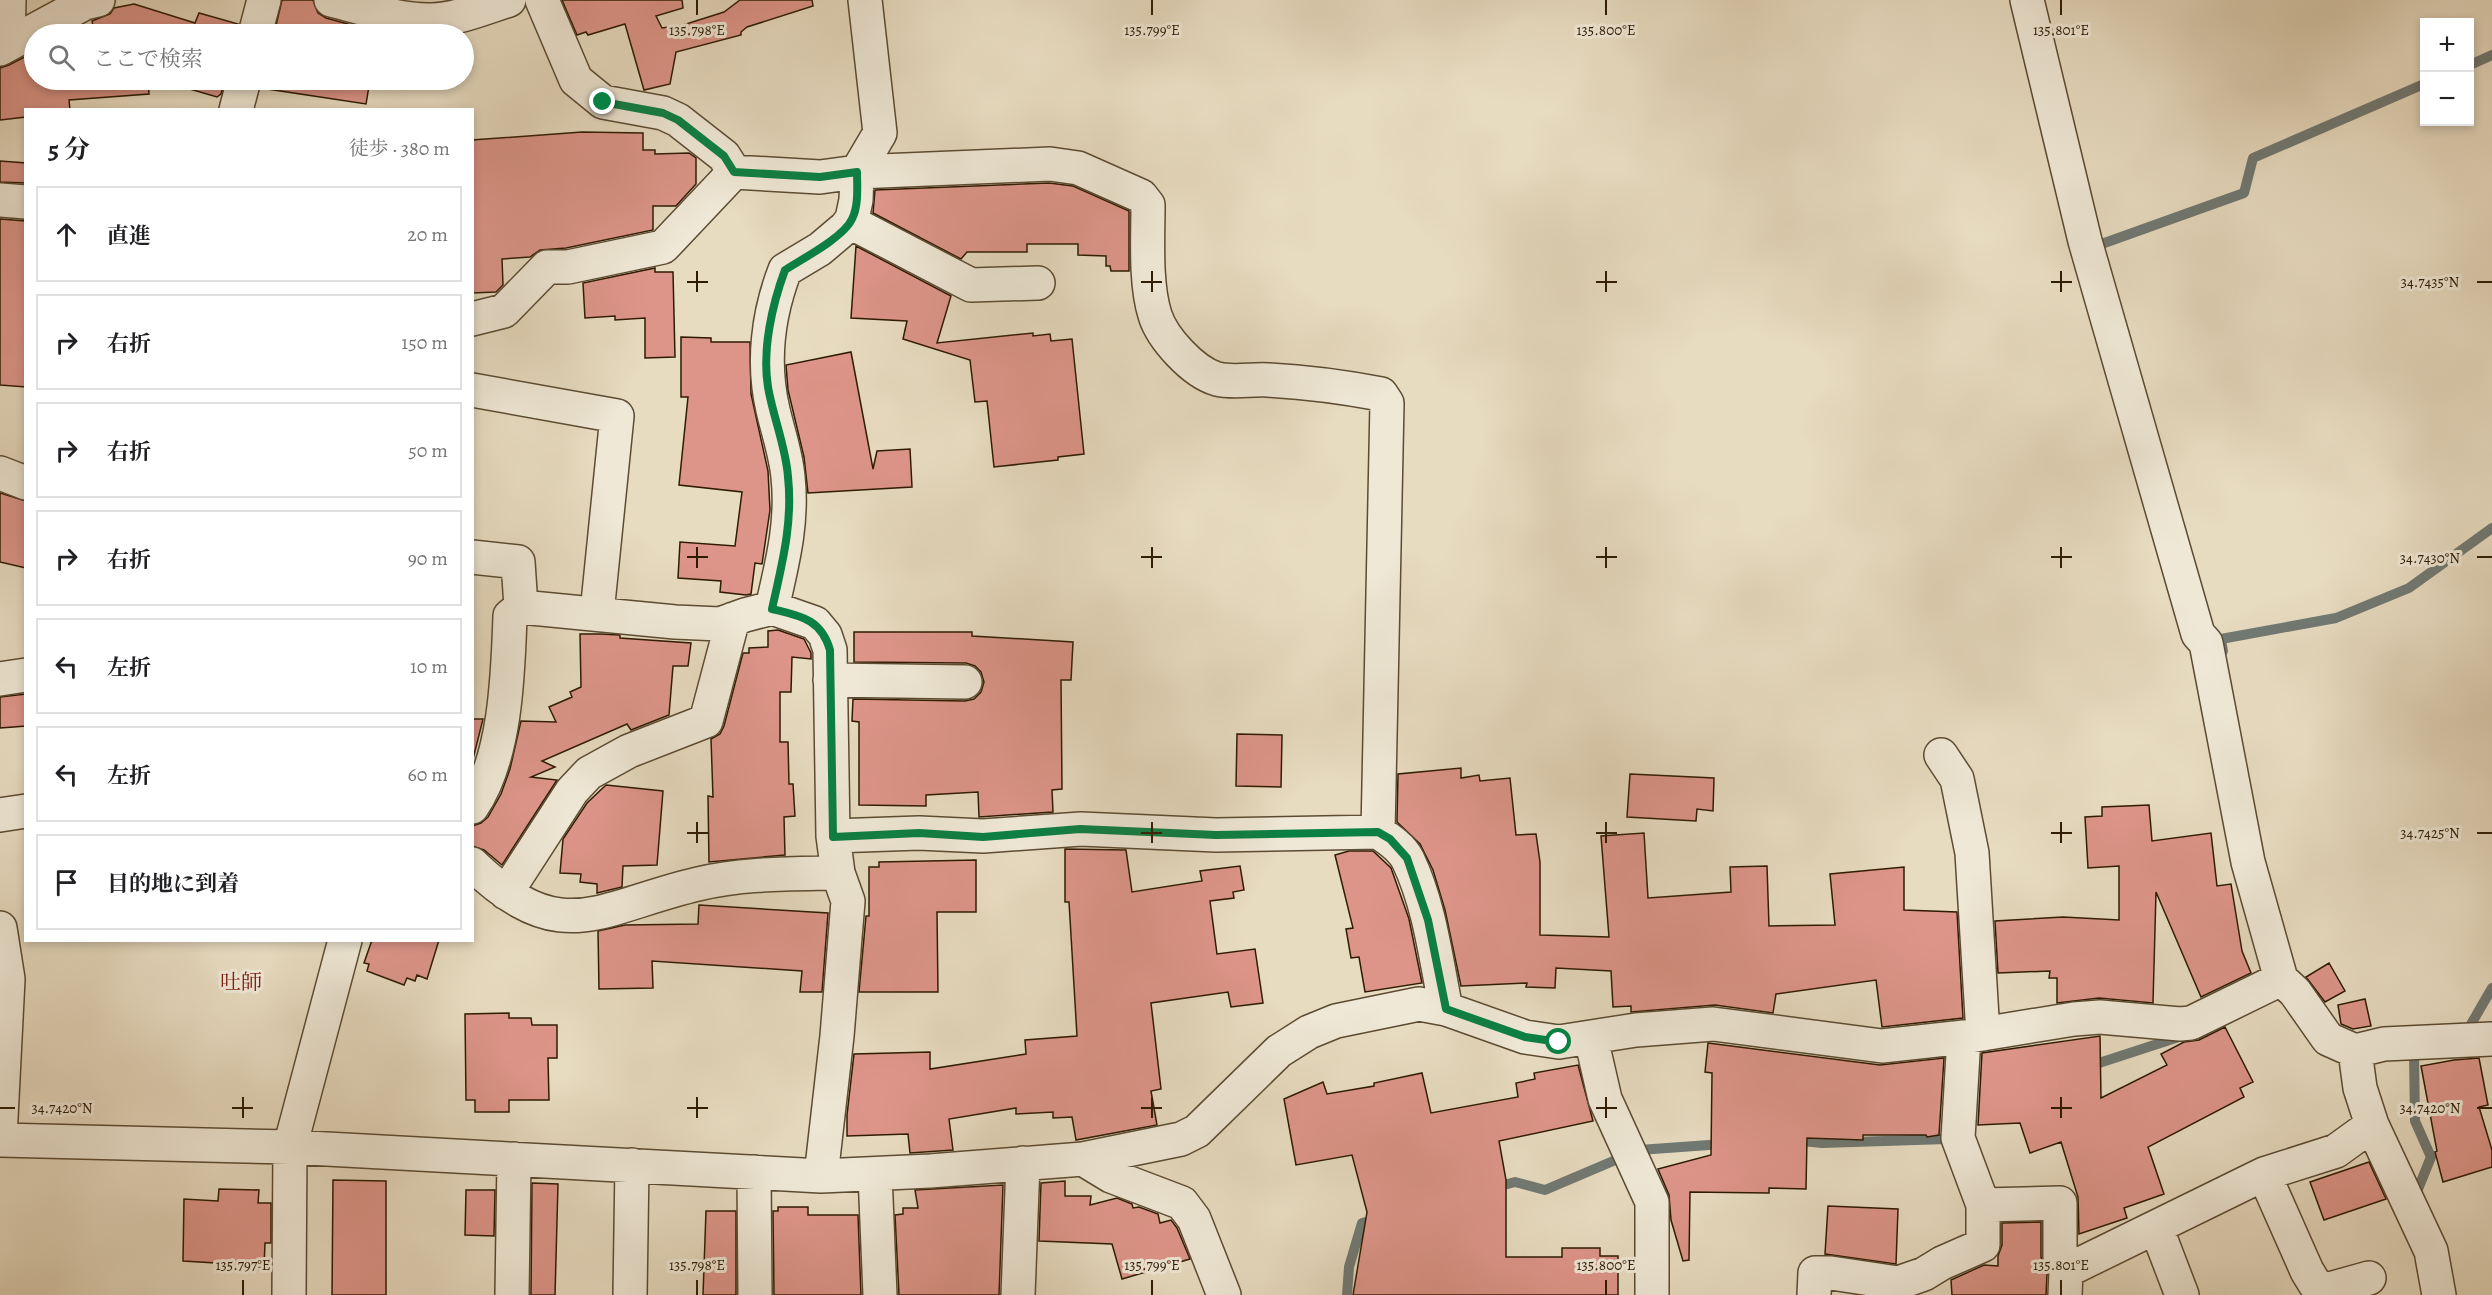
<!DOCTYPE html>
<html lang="ja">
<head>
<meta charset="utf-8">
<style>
  body { margin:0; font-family:Alegreya,"Noto Serif JP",serif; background:#f6f6f6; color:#202124 }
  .controls { position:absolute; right:18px; top:18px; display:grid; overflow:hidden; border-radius:0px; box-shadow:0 3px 9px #0003 }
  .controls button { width:54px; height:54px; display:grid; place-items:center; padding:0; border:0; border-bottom:2px solid #e0e0e0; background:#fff; color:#202124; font:30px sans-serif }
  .stop { position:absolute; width:18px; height:18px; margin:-14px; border:4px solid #0b8043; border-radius:50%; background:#fff }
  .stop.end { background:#0b8043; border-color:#fff; box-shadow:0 2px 6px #0008 }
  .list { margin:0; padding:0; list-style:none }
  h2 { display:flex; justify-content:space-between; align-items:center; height:78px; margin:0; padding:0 24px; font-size:26px }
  h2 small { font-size:20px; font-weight:400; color:#757577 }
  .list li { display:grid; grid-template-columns:39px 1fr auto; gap:18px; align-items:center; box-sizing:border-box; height:96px; margin:0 12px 12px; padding:0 12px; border:2px solid #e0e0e0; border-radius:0px }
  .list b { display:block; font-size:22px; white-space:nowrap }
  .list em { font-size:20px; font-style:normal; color:#757577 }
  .icon { flex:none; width:33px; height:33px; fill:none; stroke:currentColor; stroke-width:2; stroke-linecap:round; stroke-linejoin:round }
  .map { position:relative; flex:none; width:2492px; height:1295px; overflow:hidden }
  .search { position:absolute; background:#fff; box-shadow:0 3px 9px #0003; left:24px; top:24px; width:450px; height:66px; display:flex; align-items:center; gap:15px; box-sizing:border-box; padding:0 21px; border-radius:33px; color:#757577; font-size:22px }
  .panel { position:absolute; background:#fff; box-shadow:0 3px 9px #0003; left:24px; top:108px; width:450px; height:834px; border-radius:0px }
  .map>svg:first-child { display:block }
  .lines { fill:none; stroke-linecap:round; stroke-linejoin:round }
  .stream { stroke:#717973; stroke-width:10 }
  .building { fill:#dd9589; stroke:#2e1b03; stroke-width:1.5 }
  .minor-casing { stroke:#5c4b32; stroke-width:36 }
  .minor { stroke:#efe8d6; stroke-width:33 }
  .route { stroke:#0b8043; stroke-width:8 }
  .ticks { fill:none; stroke:#2e1b03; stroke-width:2 }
  .labels { text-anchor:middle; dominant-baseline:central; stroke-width:6; stroke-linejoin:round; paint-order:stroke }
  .quarter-label { font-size:21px; fill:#7a1f14; stroke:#efe8d6 }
  .ticks-label { font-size:15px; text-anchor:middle; fill:#2e1b03; stroke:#efe8d6; stroke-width:6; stroke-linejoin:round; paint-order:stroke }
</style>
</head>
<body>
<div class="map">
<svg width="2492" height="1295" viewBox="0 0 2492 1295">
  <rect width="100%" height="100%" fill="#e7dbc0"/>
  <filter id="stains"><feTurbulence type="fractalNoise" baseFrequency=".00333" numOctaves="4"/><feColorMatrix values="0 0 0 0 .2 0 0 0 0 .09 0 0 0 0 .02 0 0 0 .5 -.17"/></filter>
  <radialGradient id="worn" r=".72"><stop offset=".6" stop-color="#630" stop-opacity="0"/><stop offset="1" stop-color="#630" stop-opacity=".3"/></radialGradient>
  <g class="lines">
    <path class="stream" d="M 2470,65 L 2492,55
      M 2095,239 L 2096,246 L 2244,193 L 2253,158 L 2424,84
      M 2223,651 L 2221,639 L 2336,618 L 2409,588 L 2492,528
      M 2470,1026 L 2492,988
      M 2088,1062 L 2099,1063 L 2185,1035
      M 1792,1140 L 1822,1143 L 1947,1139
      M 1493,1188 L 1515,1182 L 1545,1190 L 1639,1150 L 1723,1144
      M 2416,1194 L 2431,1157 L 2415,1121 L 2414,1053 L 2422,1053
      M 1347,1295 L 1349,1267 L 1362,1223 L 1377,1219"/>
  </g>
  <path class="building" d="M 282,0 L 313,0 L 318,13 L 326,18 L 377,32 L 377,34 L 274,34 Z
    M 562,0 L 682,0 L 683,8 L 656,16 L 662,28 L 683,25 L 724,12 L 740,0 L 812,0 L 813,6 L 747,27 L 741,32 L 741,35 L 676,52 L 670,84 L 644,90 L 625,24 L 588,35 L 586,32 L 577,35 Z
    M 134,4 L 195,23 L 199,13 L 238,24 L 237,34 L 66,34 L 94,31 L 92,21 L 110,14 L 114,8 Z
    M 34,52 L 34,80 L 148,80 L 149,94 L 69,100 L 70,110 L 26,110 L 26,117 L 0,120 L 0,68 L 9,65 Z
    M 159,80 L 225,80 L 221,94 L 217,97 Z
    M 262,80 L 370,80 L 366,104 L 261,88 Z
    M 582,132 L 643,133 L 643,150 L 655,150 L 655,154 L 689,153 L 696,158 L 696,184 L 676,206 L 653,206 L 653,230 L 566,248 L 540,250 L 530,257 L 502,259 L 503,285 L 496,292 L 472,293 L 472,140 Z
    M 0,161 L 26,163 L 26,183 L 0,182 Z
    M 1049,183 L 1073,186 L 1129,211 L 1129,271 L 1111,271 L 1110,266 L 1106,266 L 1106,256 L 1078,255 L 1078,244 L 1027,244 L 1027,252 L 967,252 L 961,259 L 873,213 L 875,190 Z
    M 0,219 L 26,221 L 26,387 L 0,385 Z
    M 856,246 L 951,296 L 937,343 L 1033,333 L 1033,336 L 1050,334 L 1051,341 L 1072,339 L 1084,454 L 1058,457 L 1058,460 L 994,467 L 987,401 L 975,402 L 970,360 L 903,339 L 907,321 L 851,318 Z
    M 655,268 L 655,272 L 673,272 L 675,357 L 645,358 L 645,318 L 615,320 L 615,316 L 585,318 L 583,283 Z
    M 681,337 L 711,338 L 711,342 L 750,342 L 751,394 L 768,471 L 770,510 L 762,564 L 755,563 L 751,594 L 746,595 L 720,592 L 721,581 L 678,578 L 680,542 L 735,546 L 742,492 L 679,485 L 688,397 L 681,397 Z
    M 851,352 L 873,469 L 877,451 L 910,449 L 912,487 L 808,493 L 804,457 L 788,390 L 786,365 Z
    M 0,493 L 26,501 L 26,568 L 0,562 Z
    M 778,630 L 804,639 L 811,653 L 811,659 L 792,657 L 791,692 L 780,692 L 780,742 L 788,742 L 789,784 L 793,784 L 795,816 L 784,817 L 785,855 L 709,862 L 708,796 L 713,797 L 711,739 L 720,734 L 724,726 L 743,653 L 749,653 L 749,648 L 768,647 L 768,631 Z
    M 854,632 L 972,632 L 972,636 L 1073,642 L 1071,680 L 1061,680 L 1062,789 L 1052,790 L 1053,812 L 979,817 L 978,792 L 926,795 L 926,806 L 859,805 L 859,722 L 852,721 L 853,699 L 965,701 L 974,699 L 981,692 L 984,682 L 981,672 L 975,666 L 966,663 L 854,662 Z
    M 580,634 L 600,634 L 620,635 L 620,638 L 691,643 L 688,666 L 673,666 L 669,715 L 631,730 L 627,724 L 542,761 L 555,767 L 531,777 L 557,780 L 502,865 L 484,850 L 472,846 L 472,826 L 481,823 L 488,817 L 501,794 L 510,769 L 521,721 L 556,722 L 549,707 L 572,697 L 570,692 L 581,687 Z
    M 26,694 L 26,726 L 0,728 L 0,697 Z
    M 472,719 L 483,719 L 472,763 Z
    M 1237,734 L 1282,735 L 1281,787 L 1236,786 Z
    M 1461,768 L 1461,778 L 1479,775 L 1480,781 L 1510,778 L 1516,835 L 1536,834 L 1540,862 L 1540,935 L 1609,937 L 1601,836 L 1644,833 L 1648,898 L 1731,892 L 1730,867 L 1767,866 L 1769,926 L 1835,925 L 1830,874 L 1904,867 L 1904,910 L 1957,912 L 1963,1018 L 1882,1027 L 1876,980 L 1776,994 L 1773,1013 L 1715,1005 L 1631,1012 L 1631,1006 L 1613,1007 L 1611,971 L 1556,968 L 1555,988 L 1526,987 L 1527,983 L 1461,986 L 1445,910 L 1433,870 L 1420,844 L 1397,822 L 1398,774 Z
    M 1630,774 L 1714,778 L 1713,811 L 1697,809 L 1696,821 L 1627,817 Z
    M 606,785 L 663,791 L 657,865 L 623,866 L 622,887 L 597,893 L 597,884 L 580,882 L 581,874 L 560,873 L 563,839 L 587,803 Z
    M 2149,805 L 2152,841 L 2211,833 L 2217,886 L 2231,884 L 2242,951 L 2251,973 L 2201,997 L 2156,892 L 2153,1003 L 2099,998 L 2057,1003 L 2057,978 L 2049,978 L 2050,971 L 1998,973 L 1995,921 L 2063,917 L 2119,920 L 2119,866 L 2088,868 L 2085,817 L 2102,816 L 2102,807 Z
    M 1065,849 L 1126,850 L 1132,892 L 1202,881 L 1200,871 L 1240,866 L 1244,890 L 1233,892 L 1234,898 L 1210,901 L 1217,954 L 1255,949 L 1263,1003 L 1231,1007 L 1228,992 L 1151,1003 L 1161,1089 L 1151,1091 L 1157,1125 L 1076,1140 L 1072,1117 L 1053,1118 L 1053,1112 L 1016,1114 L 1016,1108 L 949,1119 L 953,1150 L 910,1153 L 908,1134 L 847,1136 L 847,1115 L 854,1054 L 930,1052 L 930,1069 L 1026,1054 L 1025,1040 L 1077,1036 L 1069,902 L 1065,902 Z
    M 1349,851 L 1373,851 L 1391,868 L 1409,919 L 1422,983 L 1365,992 L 1359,957 L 1351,958 L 1346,929 L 1353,928 L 1335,855 Z
    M 976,860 L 976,912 L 937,912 L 938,992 L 859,992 L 866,916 L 869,916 L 869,867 L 879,867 L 879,862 Z
    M 699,905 L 828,913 L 822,992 L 800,992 L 802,971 L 652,961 L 653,988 L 599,989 L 598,931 L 625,925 L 698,924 Z
    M 372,940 L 439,940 L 427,979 L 417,975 L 415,981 L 407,978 L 404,985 L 367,971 L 369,964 L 364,963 Z
    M 2329,963 L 2345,991 L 2325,1002 L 2306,977 Z
    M 2365,999 L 2371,1026 L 2353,1029 L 2341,1024 L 2338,1005 Z
    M 509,1013 L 509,1018 L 531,1018 L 532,1025 L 557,1025 L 557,1058 L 548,1058 L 549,1100 L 509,1100 L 509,1112 L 475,1112 L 475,1100 L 466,1100 L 465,1014 Z
    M 2225,1027 L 2253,1082 L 2240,1088 L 2244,1097 L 2148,1147 L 2164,1194 L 2124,1208 L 2127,1218 L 2079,1234 L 2078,1197 L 2061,1142 L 2030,1153 L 2020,1123 L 1978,1125 L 1982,1053 L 2100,1036 L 2101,1098 L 2167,1065 L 2161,1054 L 2184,1042 L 2199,1040 Z
    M 1708,1043 L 1880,1065 L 1944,1058 L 1939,1135 L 1927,1137 L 1926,1135 L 1863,1135 L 1863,1140 L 1807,1138 L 1806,1189 L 1769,1188 L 1769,1193 L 1690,1192 L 1689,1260 L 1683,1261 L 1671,1220 L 1669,1195 L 1658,1169 L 1711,1155 L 1712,1073 L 1705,1072 Z
    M 2479,1058 L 2488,1105 L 2479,1107 L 2492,1150 L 2492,1167 L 2443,1182 L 2435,1152 L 2437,1151 L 2421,1066 L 2454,1060 Z
    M 1578,1065 L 1593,1121 L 1499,1141 L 1506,1180 L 1506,1257 L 1562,1257 L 1562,1248 L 1600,1248 L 1600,1256 L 1618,1256 L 1618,1295 L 1353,1295 L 1367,1212 L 1352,1155 L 1296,1165 L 1284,1099 L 1323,1082 L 1327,1094 L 1374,1086 L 1374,1083 L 1422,1073 L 1431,1113 L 1518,1097 L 1516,1083 L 1535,1079 L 1534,1073 Z
    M 2369,1162 L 2386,1199 L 2324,1220 L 2310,1182 Z
    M 333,1180 L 386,1181 L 386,1295 L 332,1295 Z
    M 1065,1181 L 1065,1196 L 1091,1196 L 1090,1205 L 1117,1198 L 1132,1204 L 1133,1208 L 1139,1207 L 1158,1214 L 1160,1223 L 1171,1220 L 1177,1228 L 1190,1259 L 1122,1279 L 1112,1244 L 1039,1241 L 1041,1183 Z
    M 532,1183 L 558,1184 L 555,1295 L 531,1295 Z
    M 1003,1185 L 999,1295 L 899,1295 L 895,1215 L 903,1214 L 903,1208 L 918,1208 L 915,1190 Z
    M 219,1189 L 259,1190 L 258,1203 L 271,1203 L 271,1243 L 265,1243 L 264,1267 L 216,1266 L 216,1263 L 183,1261 L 184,1199 L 218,1201 Z
    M 466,1190 L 495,1190 L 494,1236 L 465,1235 Z
    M 1828,1206 L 1898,1209 L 1896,1264 L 1825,1254 Z
    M 778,1207 L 808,1207 L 808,1215 L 858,1215 L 861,1295 L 774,1295 L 773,1211 L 778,1211 Z
    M 706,1211 L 736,1211 L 736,1295 L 703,1295 Z
    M 2041,1222 L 2041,1257 L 2047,1274 L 2046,1295 L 1952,1295 L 1951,1280 L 1984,1265 L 1998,1266 L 1998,1256 L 2002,1245 L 2002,1223 Z"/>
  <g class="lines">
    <g class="minor-casing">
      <path id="minor" d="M 331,0 C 364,8 398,21 432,20 C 458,19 484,8 509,0
        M 542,0 L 576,80 L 603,102 L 663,113 L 678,120 L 724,156 L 734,172 L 820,177 L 857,172 L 1050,164 L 1078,168 L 1141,196 L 1148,205 C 1148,238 1145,284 1155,315 C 1162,338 1193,372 1217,379 C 1232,383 1252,379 1268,380 C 1306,382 1344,387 1381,394 L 1387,403 L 1378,832
        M 2027,0 L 2085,241 L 2198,634 L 2206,643 L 2248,862 L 2281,979 L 2295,992 L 2328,1039 L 2355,1051 L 2384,1044 L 2492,1039
        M 255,34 L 264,0
        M 8,43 L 9,0
        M 0,49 L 85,3 L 98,0
        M 236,110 L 244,80
        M 0,200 L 26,202
        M 850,222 L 971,285 L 1038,283
        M 472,319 L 504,311 L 547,267 L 568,267 L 663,247 L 734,172
        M 472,390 L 617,416 L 597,613
        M 0,473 L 26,483
        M 472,557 L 518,562 L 521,607 L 675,622 L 720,624 L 745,615 L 772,608 L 815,623 L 825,635 L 830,650 L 833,836 L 838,873 L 848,901 L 837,1036 L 821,1176
        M 772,608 C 782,564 793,523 788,477 C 786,454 778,432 773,410 C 762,363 768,314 785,270 L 820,249 L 846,227 L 852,219 L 856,200 L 857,172 L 880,133 L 865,0
        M 0,679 L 26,675
        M 830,680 L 965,682
        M 1941,755 L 1957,779 L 1972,853 L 1983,1034
        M 472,807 C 506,758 508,673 510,616 L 521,607
        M 0,815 L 26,811
        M 833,836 L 919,833 L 983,836 L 1081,829 L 1216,835 L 1378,832 C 1389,839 1402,848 1408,860 C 1430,906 1436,960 1446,1009
        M 472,864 C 562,950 596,908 698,884 C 743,873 791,874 838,873
        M 506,893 L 572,791 L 589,773 L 629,751 L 706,721 L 733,619
        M 0,928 L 8,979 L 0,1138
        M 1591,1038 L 1605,1099 L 1652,1202 L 1652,1295
        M 2355,1051 L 2360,1088 L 2372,1125 L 2431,1251 L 2439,1295
        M 0,1140 L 290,1147 L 821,1176 L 930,1171 L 1083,1159 L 1181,1139 L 1197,1131 L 1279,1051 L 1309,1032 L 1336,1021 L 1419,1004 L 1446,1009 L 1525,1037 L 1559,1042 L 1636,1030 L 1713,1024 L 1882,1046 L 1964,1037 L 2074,1019 L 2100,1017 L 2180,1024 L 2191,1023 L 2281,979
        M 1083,1159 L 1111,1176 L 1182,1203 L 1194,1219 L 1224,1295
        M 754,1172 L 755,1295
        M 875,1174 L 880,1295
        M 2264,1174 L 2307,1271 L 2315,1284 L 2326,1290 L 2369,1278
        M 1983,1205 L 2060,1203 L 2060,1257 L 2066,1271
        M 2156,1227 L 2182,1295
        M 289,1295 L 290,1147 L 345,940
        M 512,1295 L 514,1159
        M 630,1295 L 632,1165
        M 1018,1295 L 1023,1163
        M 1814,1295 L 1815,1273 L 1831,1273 L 1898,1283 L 1924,1274 L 1942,1263 L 1983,1245 L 1983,1205 L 1958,1138 L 1964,1037
        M 2065,1295 L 2066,1271 L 2264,1174 L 2336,1151 L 2372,1125"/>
    </g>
    <use href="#minor" class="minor"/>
  </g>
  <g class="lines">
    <path class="route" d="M 603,102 L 663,113 L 678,120 L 724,156 L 734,172 L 820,177 L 857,172 C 857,186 859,205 852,219 C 844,237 802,259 785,270 C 772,305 762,350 768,387 C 773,417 786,447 788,477 C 793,523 782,564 772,609 C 801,616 821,619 830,650 L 833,837 L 919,833 L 983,837 L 1080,829 L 1216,835 L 1378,832 L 1390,839 L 1407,858 L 1428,920 L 1446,1009 L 1525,1037 L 1559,1042"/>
  </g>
  <path class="ticks" d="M 697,0 L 697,15M 1152,0 L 1152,15M 1606,0 L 1606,15M 2061,0 L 2061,15M 697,271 L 697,292M 1152,271 L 1152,292M 1606,271 L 1606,292M 2061,271 L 2061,292M 687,282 L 708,282M 1141,282 L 1162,282M 1596,282 L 1617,282M 2051,282 L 2072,282M 2477,282 L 2492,282M 697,547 L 697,568M 1152,547 L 1152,568M 1606,547 L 1606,568M 2061,547 L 2061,568M 687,557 L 708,557M 1141,557 L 1162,557M 1596,557 L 1617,557M 2051,557 L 2072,557M 2477,557 L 2492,557M 697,822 L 697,843M 1152,822 L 1152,843M 1606,822 L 1606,843M 2061,822 L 2061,843M 687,833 L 708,833M 1141,833 L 1162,833M 1596,833 L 1617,833M 2051,833 L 2072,833M 2477,833 L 2492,833M 243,1097 L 243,1118M 697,1097 L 697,1118M 1152,1097 L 1152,1118M 1606,1097 L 1606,1118M 2061,1097 L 2061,1118M 0,1108 L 15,1108M 232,1108 L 253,1108M 687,1108 L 708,1108M 1141,1108 L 1162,1108M 1596,1108 L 1617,1108M 2051,1108 L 2072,1108M 2477,1108 L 2492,1108M 243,1280 L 243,1295M 697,1280 L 697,1295M 1152,1280 L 1152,1295M 1606,1280 L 1606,1295M 2061,1280 L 2061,1295"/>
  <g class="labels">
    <g class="quarter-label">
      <text x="241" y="982">吐師</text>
    </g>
  </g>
  <g class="ticks-label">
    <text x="697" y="35">135.798°E</text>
    <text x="1152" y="35">135.799°E</text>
    <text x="1606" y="35">135.800°E</text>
    <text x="2061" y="35">135.801°E</text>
    <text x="2430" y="287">34.7435°N</text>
    <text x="2430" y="563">34.7430°N</text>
    <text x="2430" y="838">34.7425°N</text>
    <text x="62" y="1113">34.7420°N</text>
    <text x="2430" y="1113">34.7420°N</text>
    <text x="243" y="1270">135.797°E</text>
    <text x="697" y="1270">135.798°E</text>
    <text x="1152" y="1270">135.799°E</text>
    <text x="1606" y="1270">135.800°E</text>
    <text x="2061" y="1270">135.801°E</text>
  </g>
  <rect width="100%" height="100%" filter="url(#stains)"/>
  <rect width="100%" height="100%" fill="url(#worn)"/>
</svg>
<div class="controls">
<button>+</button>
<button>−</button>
</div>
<div class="stop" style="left:1559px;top:1042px"></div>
<div class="stop end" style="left:603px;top:102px"></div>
<div class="search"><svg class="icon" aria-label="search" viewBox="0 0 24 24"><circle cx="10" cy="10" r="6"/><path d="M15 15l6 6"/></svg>ここで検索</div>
<section class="panel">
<h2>5 分<small>徒歩 · 380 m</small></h2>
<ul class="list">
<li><svg class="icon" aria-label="ahead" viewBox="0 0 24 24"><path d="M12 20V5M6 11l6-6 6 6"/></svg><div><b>直進</b></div><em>20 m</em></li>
<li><svg class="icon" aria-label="right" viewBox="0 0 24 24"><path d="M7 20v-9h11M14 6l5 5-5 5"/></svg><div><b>右折</b></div><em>150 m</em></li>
<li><svg class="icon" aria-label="right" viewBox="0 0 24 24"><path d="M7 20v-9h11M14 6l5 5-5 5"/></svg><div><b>右折</b></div><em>50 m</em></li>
<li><svg class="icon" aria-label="right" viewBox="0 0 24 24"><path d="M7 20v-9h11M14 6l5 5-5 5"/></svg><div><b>右折</b></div><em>90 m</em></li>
<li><svg class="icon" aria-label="left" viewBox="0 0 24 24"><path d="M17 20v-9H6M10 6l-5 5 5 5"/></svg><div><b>左折</b></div><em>10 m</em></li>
<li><svg class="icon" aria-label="left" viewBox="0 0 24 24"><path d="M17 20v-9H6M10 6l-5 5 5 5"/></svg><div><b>左折</b></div><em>60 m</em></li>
<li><svg class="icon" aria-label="arrive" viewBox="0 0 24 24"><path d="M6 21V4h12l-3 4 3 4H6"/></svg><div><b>目的地に到着</b></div></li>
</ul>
</section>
</div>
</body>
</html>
